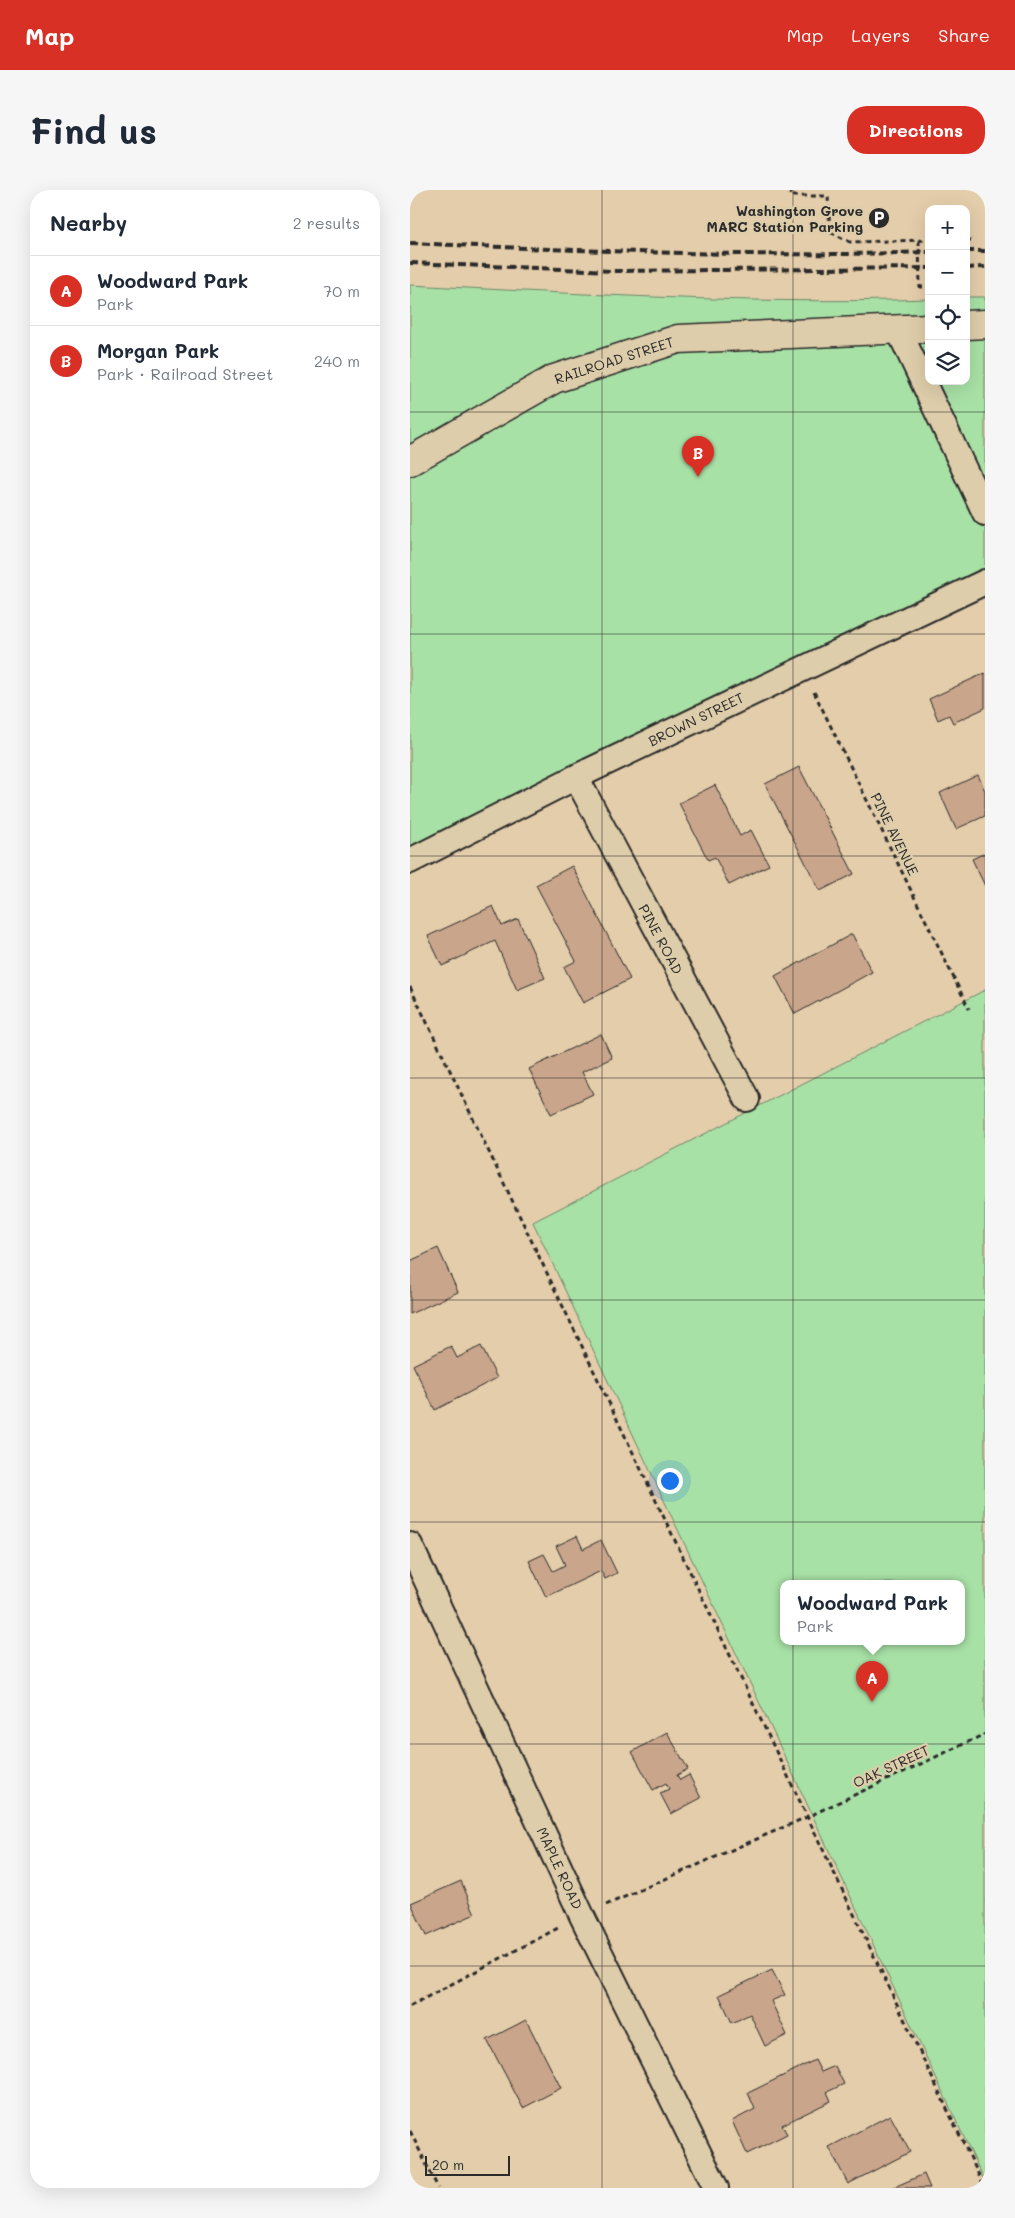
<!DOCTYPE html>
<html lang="en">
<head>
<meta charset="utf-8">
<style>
  body { margin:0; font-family:Mali,sans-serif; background:#f6f6f7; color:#1f2937 }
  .controls { position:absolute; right:15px; top:15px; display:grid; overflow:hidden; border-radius:10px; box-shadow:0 5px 20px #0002 }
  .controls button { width:45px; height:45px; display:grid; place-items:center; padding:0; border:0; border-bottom:1px solid #e0e1e3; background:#fff; color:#1f2937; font:25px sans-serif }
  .scale { position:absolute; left:15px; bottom:12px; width:85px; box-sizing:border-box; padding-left:5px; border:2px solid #2b2b2b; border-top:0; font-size:14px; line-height:18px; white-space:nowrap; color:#2b2b2b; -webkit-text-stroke:4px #decdaa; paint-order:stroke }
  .you { position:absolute; left:259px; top:1290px; width:18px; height:18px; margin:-12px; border:4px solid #fff; border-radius:50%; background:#1a73e8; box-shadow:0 0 0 8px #1a73e833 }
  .badge { display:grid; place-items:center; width:32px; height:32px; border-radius:50%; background:#d93025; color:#fff; font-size:16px; font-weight:700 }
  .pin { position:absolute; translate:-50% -41px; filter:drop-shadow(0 1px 2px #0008) }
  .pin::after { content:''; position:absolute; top:26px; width:18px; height:15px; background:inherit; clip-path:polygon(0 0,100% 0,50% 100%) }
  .popup { position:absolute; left:370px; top:1390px; width:185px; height:65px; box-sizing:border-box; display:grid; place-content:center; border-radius:10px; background:#fff; filter:drop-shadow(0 1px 4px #0005); font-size:16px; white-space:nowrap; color:#747a83 }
  .popup b { font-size:19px; color:#1f2937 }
  .popup::after { content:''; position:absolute; left:50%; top:100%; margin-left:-10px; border:10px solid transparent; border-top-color:#fff }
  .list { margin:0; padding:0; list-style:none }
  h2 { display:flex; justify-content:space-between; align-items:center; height:65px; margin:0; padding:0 20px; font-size:21px }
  h2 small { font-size:16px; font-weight:400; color:#747a83 }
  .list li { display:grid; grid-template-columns:32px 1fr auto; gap:15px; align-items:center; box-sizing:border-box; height:70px; padding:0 20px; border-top:1px solid #e0e1e3 }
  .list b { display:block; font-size:19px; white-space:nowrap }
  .list p { margin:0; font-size:16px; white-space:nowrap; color:#747a83 }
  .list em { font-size:16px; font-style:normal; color:#747a83 }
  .icon { flex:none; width:28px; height:28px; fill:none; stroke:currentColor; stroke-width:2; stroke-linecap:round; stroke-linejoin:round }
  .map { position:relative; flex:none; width:575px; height:1998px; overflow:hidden; border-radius:20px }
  header { display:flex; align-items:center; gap:30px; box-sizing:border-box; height:70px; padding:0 25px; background:#d93025; color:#fff }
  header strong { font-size:24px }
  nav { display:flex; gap:28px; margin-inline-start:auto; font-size:18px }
  .intro { display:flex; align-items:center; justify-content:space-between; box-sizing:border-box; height:120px; padding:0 30px }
  h1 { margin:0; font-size:35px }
  .button { padding:12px 22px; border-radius:20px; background:#d93025; color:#fff; font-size:18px; font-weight:700 }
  main { display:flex; gap:30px; padding:0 30px }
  aside { flex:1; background:#fff; border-radius:20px; box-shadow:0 5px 20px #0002 }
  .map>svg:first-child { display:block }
  .green { fill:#a8e1a6; stroke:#6a8668; fill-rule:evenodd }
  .building { fill:#c8a58b; stroke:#2b2b2b }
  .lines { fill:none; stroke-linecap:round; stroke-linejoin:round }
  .street-casing { stroke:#2b2b2b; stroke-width:28 }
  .secondary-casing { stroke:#2b2b2b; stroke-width:31 }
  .path { stroke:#2b2b2b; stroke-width:3; stroke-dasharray:5 4; stroke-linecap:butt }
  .street { stroke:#decdaa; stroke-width:24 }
  .secondary { stroke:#decdaa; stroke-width:28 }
  .rail { stroke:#2b2b2b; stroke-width:4; stroke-dasharray:8 4; stroke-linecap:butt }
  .grid { fill:none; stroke:#2b2b2b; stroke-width:1; stroke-opacity:0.55 }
  .labels { text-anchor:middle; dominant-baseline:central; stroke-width:4.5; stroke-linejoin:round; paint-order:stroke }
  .poi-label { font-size:14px; font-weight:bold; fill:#2b2b2b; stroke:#decdaa; text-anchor:end }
  .street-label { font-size:14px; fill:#2b2b2b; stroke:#decdaa }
</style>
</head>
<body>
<header>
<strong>Map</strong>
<nav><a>Map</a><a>Layers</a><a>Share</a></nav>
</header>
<div class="intro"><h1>Find us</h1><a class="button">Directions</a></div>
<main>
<aside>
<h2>Nearby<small>2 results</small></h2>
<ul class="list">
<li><span class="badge">A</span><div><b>Woodward Park</b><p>Park</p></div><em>70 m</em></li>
<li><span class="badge">B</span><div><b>Morgan Park</b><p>Park · Railroad Street</p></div><em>240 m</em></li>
</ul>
</aside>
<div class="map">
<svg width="575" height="1998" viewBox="0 0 575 1998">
  <rect width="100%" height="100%" fill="#e4cdaa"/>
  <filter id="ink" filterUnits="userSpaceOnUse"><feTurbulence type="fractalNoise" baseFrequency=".02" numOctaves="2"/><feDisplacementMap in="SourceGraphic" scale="10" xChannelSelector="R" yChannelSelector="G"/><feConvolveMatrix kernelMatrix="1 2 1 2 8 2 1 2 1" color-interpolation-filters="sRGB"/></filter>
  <g filter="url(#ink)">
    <path class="green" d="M 0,95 C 173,104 346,115 519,109 L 519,191 L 556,191 L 556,107 L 575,107 L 575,383 L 0,660 Z
      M 575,800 L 575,1992 L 123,1032 ZM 373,1393 L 551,1393 L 551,1451 L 373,1451 Z"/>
    <path class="building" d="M 575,483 L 575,518 L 543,533 L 539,525 L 528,530 L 519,509 Z
      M 389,577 L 444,684 L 410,701 L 355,594 Z
      M 568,585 L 575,601 L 575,626 L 546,639 L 530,603 Z
      M 305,595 L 330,646 L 341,640 L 359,675 L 319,695 L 305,667 L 298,670 L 269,613 Z
      M 575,663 L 575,696 L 562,669 Z
      M 162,676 L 220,789 L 173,813 L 154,777 L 166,771 L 126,695 Z
      M 83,716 L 92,736 L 108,729 L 135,788 L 107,800 L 85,751 L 32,776 L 18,746 Z
      M 442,744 L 462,782 L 385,824 L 365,786 Z
      M 191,844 L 202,868 L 172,882 L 183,904 L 141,924 L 119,879 Z
      M 28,1058 L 48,1102 L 0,1124 L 0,1071 Z
      M 41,1156 L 47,1168 L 71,1156 L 87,1188 L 25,1220 L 3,1175 Z
      M 167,1346 L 173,1359 L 191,1350 L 207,1383 L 195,1389 L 191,1381 L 136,1407 L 119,1371 L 134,1364 L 143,1381 L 155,1375 L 146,1356 Z
      M 257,1542 L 278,1579 L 267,1585 L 270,1590 L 279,1585 L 291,1608 L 261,1624 L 250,1603 L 259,1599 L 256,1593 L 243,1600 L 222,1562 Z
      M 51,1691 L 65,1724 L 16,1746 L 1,1713 Z
      M 362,1780 L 375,1805 L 361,1811 L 377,1845 L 355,1856 L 340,1824 L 322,1833 L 309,1805 Z
      M 116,1830 L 151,1898 L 113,1918 L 77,1850 Z
      M 405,1870 L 411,1882 L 425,1876 L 434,1894 L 417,1902 L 421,1911 L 372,1935 L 377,1944 L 337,1964 L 322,1931 L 345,1919 L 338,1903 Z
      M 480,1925 L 500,1962 L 438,1994 L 419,1957 Z
      M 514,1984 L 520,1998 L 482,1998 Z"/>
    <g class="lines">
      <g class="street-casing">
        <path id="street" d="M 489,141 L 575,323
          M 166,587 L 337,909
          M 0,671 L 166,587 L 575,392
          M 0,1355 L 172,1726 L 306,1998"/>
      </g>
      <g class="secondary-casing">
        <path id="secondary" d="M 556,135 L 575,134
          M 0,271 L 144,189 L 268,149 L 519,138"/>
      </g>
      <path class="path" d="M 381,0 L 380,6 L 418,6 L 420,42 L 440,52 L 519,50
        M 509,50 L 510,97 L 519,97
        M 556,51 L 564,51
        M 404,502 L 559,819
        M 0,797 L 575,1998
        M 196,1715 L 397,1627 L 575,1544
        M 0,1816 L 150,1737
        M 0,1941 L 28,1998"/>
      <use href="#street" class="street"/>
      <use href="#secondary" class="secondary"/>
      <path class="rail" d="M 0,53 C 173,61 345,68 519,62
        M 556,61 L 575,61
        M 0,73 L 203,81 L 519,78
        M 556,78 L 575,77"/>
    </g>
  </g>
  <path class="grid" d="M 192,0 L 192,1998M 383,0 L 383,1998M 0,222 L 575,222M 0,444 L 575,444M 0,666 L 575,666M 0,888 L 575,888M 0,1110 L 575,1110M 0,1332 L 575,1332M 0,1554 L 575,1554M 0,1776 L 575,1776"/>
  <defs>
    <g id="parking-disc" transform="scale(1.125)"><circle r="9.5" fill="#2b2b2b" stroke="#decdaa"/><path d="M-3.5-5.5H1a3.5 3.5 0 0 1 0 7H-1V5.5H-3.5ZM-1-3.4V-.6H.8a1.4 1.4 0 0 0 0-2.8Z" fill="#fff"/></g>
  </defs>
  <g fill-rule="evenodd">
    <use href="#parking-disc" x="469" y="28"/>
  </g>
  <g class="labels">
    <g class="poi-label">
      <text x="453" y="20">Washington Grove<tspan x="453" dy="16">MARC Station Parking</tspan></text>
    </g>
    <g class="street-label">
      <text transform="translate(204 170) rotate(-18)">RAILROAD STREET</text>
      <text transform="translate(286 529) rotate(-26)">BROWN STREET</text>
      <text transform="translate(485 644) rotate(64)">PINE AVENUE</text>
      <text transform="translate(251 749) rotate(62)">PINE ROAD</text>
      <text transform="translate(481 1576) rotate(-25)">OAK STREET</text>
      <text transform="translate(150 1678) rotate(65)">MAPLE ROAD</text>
    </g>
  </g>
</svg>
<div class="controls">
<button>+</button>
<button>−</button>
<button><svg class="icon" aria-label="locate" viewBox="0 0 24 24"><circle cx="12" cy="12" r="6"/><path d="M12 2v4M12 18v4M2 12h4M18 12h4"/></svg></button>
<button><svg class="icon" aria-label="layers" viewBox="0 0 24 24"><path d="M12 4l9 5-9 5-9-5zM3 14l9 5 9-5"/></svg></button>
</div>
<div class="scale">20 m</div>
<div class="you"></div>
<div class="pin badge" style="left:462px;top:1512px">A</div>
<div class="popup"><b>Woodward Park</b>Park</div>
<div class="pin badge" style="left:288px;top:287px">B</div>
</div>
</main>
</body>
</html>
